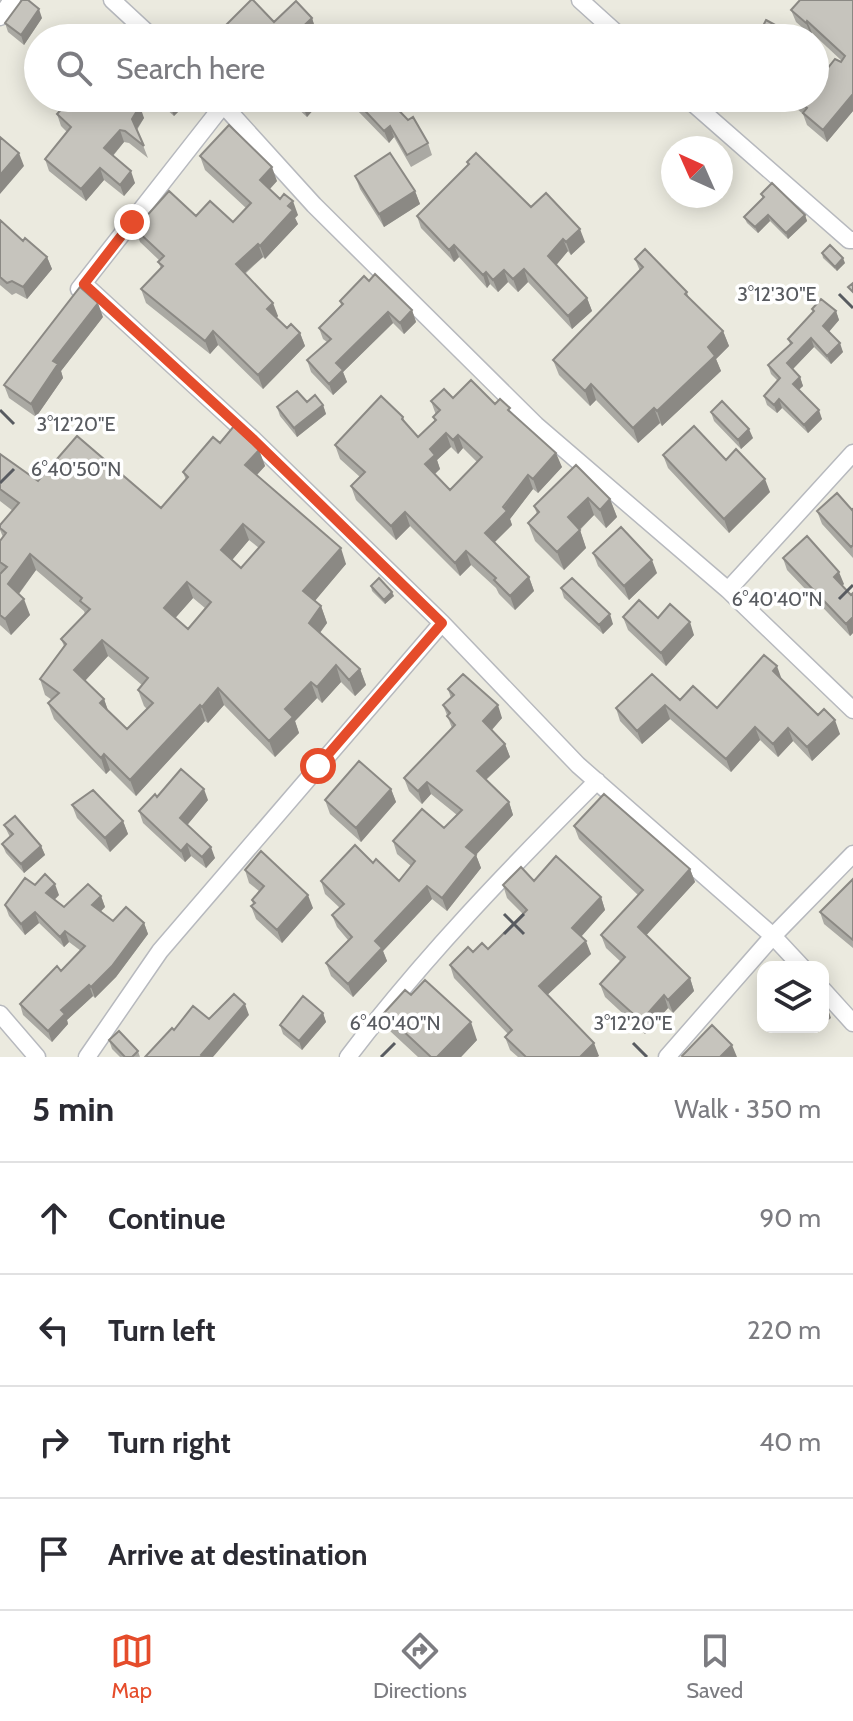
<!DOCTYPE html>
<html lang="en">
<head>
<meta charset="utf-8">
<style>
  body { margin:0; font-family:Cabin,sans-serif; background:#f2f2f3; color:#2b2b33 }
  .controls { position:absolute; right:24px; bottom:24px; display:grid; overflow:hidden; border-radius:16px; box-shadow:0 4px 20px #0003 }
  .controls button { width:72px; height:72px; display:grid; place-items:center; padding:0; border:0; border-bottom:2px solid #e1e1e2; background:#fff; color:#2b2b33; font:40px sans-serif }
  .compass { position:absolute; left:661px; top:136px; width:72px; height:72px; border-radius:50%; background:#fff; box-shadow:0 4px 20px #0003; rotate:315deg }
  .stop { position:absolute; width:24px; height:24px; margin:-18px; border:6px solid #e54c2b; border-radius:50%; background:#fff }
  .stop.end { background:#e54c2b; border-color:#fff; box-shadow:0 2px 8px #0008 }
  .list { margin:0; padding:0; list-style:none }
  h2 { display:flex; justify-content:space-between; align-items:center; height:104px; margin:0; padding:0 32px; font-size:34px }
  h2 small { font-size:26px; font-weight:400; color:#7c7c81 }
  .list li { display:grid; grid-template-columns:52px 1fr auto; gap:24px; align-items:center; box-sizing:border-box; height:112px; padding:0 32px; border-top:2px solid #e1e1e2 }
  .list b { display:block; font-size:30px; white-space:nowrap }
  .list em { font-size:26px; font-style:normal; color:#7c7c81 }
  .icon { flex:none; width:44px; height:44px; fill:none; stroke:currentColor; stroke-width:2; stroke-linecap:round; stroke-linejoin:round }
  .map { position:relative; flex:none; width:853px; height:1057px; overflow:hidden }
  .search { position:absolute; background:#fff; box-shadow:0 4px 20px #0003; left:24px; right:24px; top:24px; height:88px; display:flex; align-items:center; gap:20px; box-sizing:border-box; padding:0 28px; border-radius:44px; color:#7c7c81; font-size:30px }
  .sheet { height:552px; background:#fff }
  nav { display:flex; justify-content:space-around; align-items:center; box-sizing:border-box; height:112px; border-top:2px solid #e1e1e2; background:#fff; font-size:22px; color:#7c7c81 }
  nav a { display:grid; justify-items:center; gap:4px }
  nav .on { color:#e54c2b }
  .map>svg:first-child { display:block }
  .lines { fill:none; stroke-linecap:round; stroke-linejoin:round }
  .street-casing { stroke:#b7b9be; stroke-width:19 }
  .street { stroke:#fff; stroke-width:16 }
  .wall { fill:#aaa9a3; fill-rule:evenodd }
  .shaded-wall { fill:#8b8984 }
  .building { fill:#c6c4bd; stroke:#8b8984; stroke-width:2; fill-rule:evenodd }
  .route { stroke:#e54c2b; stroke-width:10 }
  .ticks { fill:none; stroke:#585b60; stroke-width:3 }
  .ticks-label { font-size:20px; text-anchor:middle; fill:#585b60; stroke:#fff; stroke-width:7; stroke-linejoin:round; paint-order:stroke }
</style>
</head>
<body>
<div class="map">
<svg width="853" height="1057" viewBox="0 0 853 1057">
  <rect width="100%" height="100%" fill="#ebeadf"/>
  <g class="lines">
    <g class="street-casing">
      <path id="street" d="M 112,0 L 153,38
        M 580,0 L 622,38
        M 0,17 L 12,0
        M 217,98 L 314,205 L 536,425 L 728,590 L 853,710
        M 687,98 L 849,240 L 853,240
        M 84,284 L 254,440 L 442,623 L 578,765 L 773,936 L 802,967
        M 79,289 L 224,104
        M 728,590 L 853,453
        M 823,990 L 853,1023
        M 0,1014 L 37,1057
        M 87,1057 L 160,951 L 442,623
        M 348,1057 C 423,958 509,869 597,781
        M 667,1057 L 773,936 L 853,854"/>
    </g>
    <use href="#street" class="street"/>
  </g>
  <path class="wall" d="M 853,0 L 853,111 L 827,142 L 807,125 L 803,114 L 784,98 L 815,98 L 827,69 L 842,61 L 812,33 L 811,35 L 796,22 L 791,10 Z
    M 42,18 L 24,45 L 8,32 L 5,23 Z
    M 312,18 L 316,31 L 309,38 L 231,38 L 226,25 Z
    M 61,98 L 130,98 L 144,118 L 137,130 L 148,158 L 129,143 L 124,142 L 113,156 L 135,183 L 124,196 L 104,180 L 86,201 L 49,171 L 45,159 L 67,132 L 61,126 L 57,114 L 64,107 Z
    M 154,98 L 192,98 L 174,116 Z
    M 286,98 L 324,98 L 307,117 Z
    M 352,98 L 387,98 L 428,143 L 432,155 L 411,167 L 394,137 L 389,143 L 355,108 Z
    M 200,156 L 277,181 L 270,189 L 298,215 L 295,218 L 298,224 L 265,259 L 263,257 L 245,274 L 278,316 L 277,318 L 287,328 L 300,333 L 305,346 L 263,389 L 218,345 L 210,354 L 146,303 L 141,289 L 161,268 L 158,262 L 160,261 L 140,242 L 135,229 L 196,216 L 233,222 L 246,208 L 205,170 Z
    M 467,162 L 531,207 L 585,242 L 571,255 L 568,251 L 556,265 L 587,298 L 592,311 L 572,329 L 528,282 L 518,292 L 508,282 L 498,292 L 490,284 L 487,288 L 459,257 L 454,262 L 421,228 L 417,216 L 468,165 Z
    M 355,176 L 415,191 L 420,204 L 384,227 L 360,189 Z
    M 761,194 L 805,215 L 807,221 L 788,239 L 770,221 L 758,233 L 747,223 L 744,217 L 763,198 Z
    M 0,220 L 23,241 L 47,257 L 52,269 L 27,299 L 16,293 L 12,295 L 0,285 Z
    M 822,253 L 845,263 L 837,271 L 823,258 Z
    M 635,259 L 687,292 L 689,299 L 723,331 L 729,346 L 716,359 L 721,371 L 662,426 L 660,423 L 638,443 L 596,400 L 590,406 L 559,375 L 553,360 L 640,271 Z
    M 369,281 L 412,310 L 416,322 L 404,334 L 393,323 L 343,372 L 347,382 L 333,395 L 311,372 L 307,360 L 327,342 L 323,339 L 319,328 L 341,305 L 340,301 Z
    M 812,309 L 836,311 L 839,320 L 829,332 L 843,352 L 831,364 L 814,347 L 793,369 L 800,377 L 803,386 L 799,390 L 822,419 L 808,433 L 782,408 L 777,413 L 767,405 L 764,396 L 778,381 L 771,374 L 768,365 L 790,344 L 788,339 L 813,312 Z
    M 103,317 L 61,371 L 63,378 L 36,417 L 9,398 L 4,385 Z
    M 453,398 L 495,404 L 511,413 L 562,467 L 538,493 L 533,489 L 510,519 L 512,525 L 494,542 L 529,577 L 534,591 L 515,610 L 499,594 L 496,588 L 471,565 L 460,576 L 410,526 L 396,540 L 356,500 L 351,486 L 360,477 L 340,459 L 335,445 L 403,417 L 405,422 L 418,437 L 435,422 L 433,417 L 436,415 L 431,401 ZM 451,447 L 458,454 L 463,448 L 477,462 L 450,490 L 435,474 L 440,469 L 437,460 Z
    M 307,402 L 323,405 L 326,414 L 297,437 L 280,416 L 277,407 Z
    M 711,412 L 753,438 L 741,449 L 714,421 Z
    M 220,443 L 259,450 L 265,466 L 257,475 L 346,564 L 314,601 L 321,606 L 327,623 L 320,633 L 360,669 L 366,685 L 355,696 L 341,682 L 322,703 L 317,698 L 295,721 L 299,733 L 275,757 L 224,705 L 208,723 L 205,721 L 136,796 L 110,770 L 106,774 L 54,719 L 48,703 L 52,700 L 45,695 L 40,679 L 64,646 L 61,639 L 85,614 L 84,611 L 36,570 L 19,594 L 30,615 L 11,635 L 0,625 L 0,541 L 3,537 L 0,530 L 0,525 L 13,511 L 0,501 L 0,454 L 38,481 L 161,508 L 186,480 L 183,472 ZM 249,540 L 259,548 L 241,568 L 232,560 ZM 193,598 L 205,608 L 188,629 L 175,618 ZM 108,656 L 142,685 L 138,690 L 144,706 L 147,709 L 127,729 L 108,711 L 104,699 L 85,681 Z
    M 663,455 L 726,460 L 770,492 L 729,533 L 668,468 Z
    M 576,465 L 610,499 L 617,517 L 606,528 L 594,515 L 580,530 L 586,548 L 564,570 L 535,541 L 528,523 L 537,514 L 534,506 Z
    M 853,509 L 853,558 L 822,524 L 817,511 Z
    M 593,553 L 657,573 L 629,600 L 598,566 Z
    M 783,558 L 844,584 L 842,586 L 851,595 L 853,593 L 853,633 L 850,636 L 787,570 Z
    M 371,586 L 394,596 L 385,604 L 372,591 Z
    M 561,588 L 613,624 L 603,634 L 564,598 Z
    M 623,617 L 658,618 L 694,635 L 666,666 L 628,630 Z
    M 782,680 L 818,715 L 840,734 L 812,761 L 793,741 L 778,757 L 760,740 L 731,772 L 670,719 L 642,744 L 620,721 L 616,708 L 680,700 L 717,708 Z
    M 448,689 L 502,718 L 492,730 L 505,744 L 510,757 L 486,780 L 509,802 L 513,815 L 476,855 L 481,868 L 447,911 L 432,899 L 383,951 L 387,961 L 353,997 L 331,976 L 326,963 L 348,940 L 337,927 L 332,915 L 340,908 L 325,894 L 321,881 L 373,863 L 399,881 L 411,866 L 397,854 L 393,841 L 444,828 L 457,815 L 431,794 L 422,804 L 409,791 L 404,778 L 452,728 L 443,705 L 451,698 Z
    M 391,789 L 396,802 L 361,842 L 330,814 L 325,800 Z
    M 157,797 L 208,800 L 187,825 L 215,858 L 206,868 L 191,856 L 185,862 L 143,823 L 139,811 Z
    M 72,805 L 123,821 L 128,834 L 110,852 L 77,818 Z
    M 4,825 L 41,846 L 45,855 L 24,873 L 6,853 L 2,844 L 10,837 Z
    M 574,826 L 690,869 L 695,882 L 646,935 L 690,978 L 694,991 L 673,1013 L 668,1008 L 645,1034 L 605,997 L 600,984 L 621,962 L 606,948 L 601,935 L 638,895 L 579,839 Z
    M 245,870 L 313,908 L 282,943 L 256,919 L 251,906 L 253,904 L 252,900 L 259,891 L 249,883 Z
    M 853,879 L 853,948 L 824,924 L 820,912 Z
    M 534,881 L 601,897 L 605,910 L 581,937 L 591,954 L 547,995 L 599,1056 L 597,1057 L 518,1057 L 510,1050 L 505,1037 L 508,1034 L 454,978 L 450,965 L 473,952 L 488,949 L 523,914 L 507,898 L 503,885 Z
    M 35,885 L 59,895 L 54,900 L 64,907 L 101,896 L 105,907 L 100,912 L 113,921 L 144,923 L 148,934 L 116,977 L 95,998 L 93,996 L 67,1020 L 68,1024 L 52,1042 L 23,1015 L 20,1004 L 61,971 L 81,951 L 69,942 L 64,947 L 39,923 L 25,935 L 9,916 L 5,905 Z
    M 411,995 L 477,1040 L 461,1057 L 418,1057 L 390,1031 L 384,1013 Z
    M 323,1013 L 326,1022 L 302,1050 L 283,1034 L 280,1025 Z
    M 109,1040 L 138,1051 L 140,1057 L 120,1057 L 112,1049 Z"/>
  <path class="shaded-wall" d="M 39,9 L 42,18 L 24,45 L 21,35 Z
    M 312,18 L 316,31 L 309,38 L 295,38 L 294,35 Z
    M 807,21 L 812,33 L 811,35 L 806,23 Z
    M 853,94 L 853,111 L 827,142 L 823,130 Z
    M 175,98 L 192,98 L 174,116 L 169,104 Z
    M 308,98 L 324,98 L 307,117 L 302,104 Z
    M 140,106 L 144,118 L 136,130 L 132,119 Z
    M 390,126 L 394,137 L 389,143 L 384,131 Z
    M 120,130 L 124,142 L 109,160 L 104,148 Z
    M 19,153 L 24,166 L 0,194 L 0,175 Z
    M 272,167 L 277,181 L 265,194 L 260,180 Z
    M 100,168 L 104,180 L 86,201 L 81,189 Z
    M 131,171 L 135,183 L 124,196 L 120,185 Z
    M 415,191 L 420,204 L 384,227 L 379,214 Z
    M 293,201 L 298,215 L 295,218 L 298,224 L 265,259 L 260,246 Z
    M 768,215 L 770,221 L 758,233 L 755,227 Z
    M 805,215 L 807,221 L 788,239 L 786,233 Z
    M 580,229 L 585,242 L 571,255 L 566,242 Z
    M 563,239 L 568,251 L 553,269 L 548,256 Z
    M 258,244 L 263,257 L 240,277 L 236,264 Z
    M 454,245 L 459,257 L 454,262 L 449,250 Z
    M 47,257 L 52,269 L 27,299 L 23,287 Z
    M 843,258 L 845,263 L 837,271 L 835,267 Z
    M 524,269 L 528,282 L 518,292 L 513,279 Z
    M 504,270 L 508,282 L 498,292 L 493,280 Z
    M 486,272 L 490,284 L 487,288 L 483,275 Z
    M 587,298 L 592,311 L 572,329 L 568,316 Z
    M 98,303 L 103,317 L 61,371 L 63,378 L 36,417 L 31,404 L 53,361 Z
    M 273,303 L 278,316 L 272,322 L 267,309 Z
    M 412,310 L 416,322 L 404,334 L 400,323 Z
    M 836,311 L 839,320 L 826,335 L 823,326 Z
    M 388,312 L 393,323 L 343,372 L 347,382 L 333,395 L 329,384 L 336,363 Z
    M 213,331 L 218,345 L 210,354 L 205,341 Z
    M 723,331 L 729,346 L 716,359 L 721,371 L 662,426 L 657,411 L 708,347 Z
    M 300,333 L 305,346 L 263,389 L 258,375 Z
    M 811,338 L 814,347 L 790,372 L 787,363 Z
    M 840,343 L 843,352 L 831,364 L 827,356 Z
    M 800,377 L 803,386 L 796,392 L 793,384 Z
    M 591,384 L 596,400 L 590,406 L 585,391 Z
    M 779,399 L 782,408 L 777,413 L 774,405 Z
    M 323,405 L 326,414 L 297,437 L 294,428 Z
    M 654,408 L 660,423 L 638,443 L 633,428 Z
    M 819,410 L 822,419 L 808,433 L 804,425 Z
    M 749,429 L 753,438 L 741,449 L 738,440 Z
    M 446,433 L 451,447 L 437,460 L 440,469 L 430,478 L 425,464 L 430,449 Z
    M 458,435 L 463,448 L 458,454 L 453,440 Z
    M 259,450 L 265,466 L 251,481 L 245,465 Z
    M 556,453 L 562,467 L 538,493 L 533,479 Z
    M 528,475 L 533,489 L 510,519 L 512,525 L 490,547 L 485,533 Z
    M 765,479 L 770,492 L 729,533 L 724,519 Z
    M 588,498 L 594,515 L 574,535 L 568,517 Z
    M 610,499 L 617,517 L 606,528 L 600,510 Z
    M 405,512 L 410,526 L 396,540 L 391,526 Z
    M 243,524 L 249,540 L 227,566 L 221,550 Z
    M 580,530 L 586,548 L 564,570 L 557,552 Z
    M 341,548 L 346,564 L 309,608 L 303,591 Z
    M 466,551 L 471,565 L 460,576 L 455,563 Z
    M 30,554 L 36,570 L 14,600 L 8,584 Z
    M 652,560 L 657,573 L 629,600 L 624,586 Z
    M 839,572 L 844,584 L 838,589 L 834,577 Z
    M 529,577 L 534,591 L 515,610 L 510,596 Z
    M 187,582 L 193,598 L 170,624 L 164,608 Z
    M 392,592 L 394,596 L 385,604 L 384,600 Z
    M 24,599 L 30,615 L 11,635 L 5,619 Z
    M 321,606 L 327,623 L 315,639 L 309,623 Z
    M 610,614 L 613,624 L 603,634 L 599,625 Z
    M 853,617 L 853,633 L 850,636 L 846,624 Z
    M 690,622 L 694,635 L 666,666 L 661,653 Z
    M 102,640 L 108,656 L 80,686 L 74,670 Z
    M 336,665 L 341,682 L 322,703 L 317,687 Z
    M 777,666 L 782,680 L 773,671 Z
    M 360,669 L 366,685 L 355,696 L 349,680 Z
    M 311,682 L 317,698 L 295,721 L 299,733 L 275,757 L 269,741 L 285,709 Z
    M 218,688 L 224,705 L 208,723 L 202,707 Z
    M 104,699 L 110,716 L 100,703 Z
    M 200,705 L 205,721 L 136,796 L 130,780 Z
    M 498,705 L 502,718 L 488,734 L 483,721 Z
    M 665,705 L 670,719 L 642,744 L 637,731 Z
    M 835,720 L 840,734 L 812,761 L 807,747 Z
    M 755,727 L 760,740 L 731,772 L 726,759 Z
    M 788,728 L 793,741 L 778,757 L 773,744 Z
    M 505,744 L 510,757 L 481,784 L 477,771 Z
    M 104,754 L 110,770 L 106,774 L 101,758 Z
    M 427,782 L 431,794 L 422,804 L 418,791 Z
    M 204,789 L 208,800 L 184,829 L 180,818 Z
    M 391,789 L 396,802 L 361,842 L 356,828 Z
    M 509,802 L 513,815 L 471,860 L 466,847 Z
    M 123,821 L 128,834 L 110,852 L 105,838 Z
    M 187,844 L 191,856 L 185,862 L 181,851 Z
    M 41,846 L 45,855 L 24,873 L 21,864 Z
    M 211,847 L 215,858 L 206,868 L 202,857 Z
    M 476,855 L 481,868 L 447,911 L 442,898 Z
    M 690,869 L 695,882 L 642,940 L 638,927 Z
    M 55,884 L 59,895 L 50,904 L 46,893 Z
    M 427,886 L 432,899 L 383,951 L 387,961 L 353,997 L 348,984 L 375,941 Z
    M 308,895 L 313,908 L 282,943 L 277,930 Z
    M 101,896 L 105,907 L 96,916 L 92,905 Z
    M 601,897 L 605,910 L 577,941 L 572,928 Z
    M 35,912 L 39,923 L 25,935 L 21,924 Z
    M 144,923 L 148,934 L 116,977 L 95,998 L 91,987 Z
    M 65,931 L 69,942 L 64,947 L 60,937 Z
    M 586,941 L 591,954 L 543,999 L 539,986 Z
    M 690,978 L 694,991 L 673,1013 L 668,1000 Z
    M 89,985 L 93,996 L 67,1020 L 68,1024 L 52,1042 L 48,1031 L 61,1010 Z
    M 664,995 L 668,1008 L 645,1034 L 641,1021 Z
    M 245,1004 L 249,1015 L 213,1057 L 202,1057 L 201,1055 Z
    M 828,1009 L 831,1018 L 823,1025 L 823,1013 Z
    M 323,1013 L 326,1022 L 302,1050 L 299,1041 Z
    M 471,1022 L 477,1040 L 461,1057 L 437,1057 Z
    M 594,1043 L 599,1056 L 597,1057 L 580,1057 Z
    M 732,1045 L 737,1057 L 720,1057 Z"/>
  <path class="building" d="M 22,0 L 28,0 L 39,9 L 21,35 L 5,23 Z
    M 251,0 L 253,0 L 274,22 L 296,1 L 312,18 L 294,35 L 297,38 L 239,38 L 226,25 Z
    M 800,0 L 853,0 L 853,94 L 823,130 L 803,113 L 807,108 L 794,98 L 815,98 L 815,59 L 827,69 L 835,59 L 841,62 L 845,56 L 807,21 L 806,23 L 791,10 Z
    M 766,20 L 799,38 L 757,38 Z
    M 124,32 L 130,38 L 119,38 Z
    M 63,98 L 130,98 L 140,106 L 132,119 L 144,146 L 125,131 L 120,130 L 104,148 L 131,171 L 120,185 L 100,168 L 81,189 L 45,159 L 71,127 L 57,114 L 68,102 Z
    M 163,98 L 175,98 L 169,104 Z
    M 295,98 L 308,98 L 302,104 Z
    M 353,98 L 387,98 L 408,120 L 413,117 L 428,143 L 407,155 L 390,126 L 384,131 Z
    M 229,125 L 272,167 L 260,180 L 280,199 L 284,194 L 293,201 L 288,206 L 293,210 L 260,246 L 258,244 L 236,264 L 273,303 L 267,309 L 287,328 L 291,324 L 300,333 L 258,375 L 213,331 L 205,341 L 141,289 L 163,266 L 158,262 L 164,256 L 135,229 L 169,191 L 196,216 L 210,201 L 233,222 L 251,203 L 200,156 Z
    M 0,137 L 19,153 L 0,175 Z
    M 390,153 L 415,191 L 379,214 L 355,176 Z
    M 476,153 L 531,207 L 546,193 L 580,229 L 566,242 L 563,239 L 548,256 L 587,298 L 568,316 L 524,269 L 513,279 L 504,270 L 493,280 L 486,272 L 483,275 L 454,245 L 449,250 L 417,216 L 469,164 L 467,162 Z
    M 772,183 L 805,215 L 786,233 L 768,215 L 755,227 L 744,217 L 764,197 L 761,194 Z
    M 0,220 L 23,241 L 25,238 L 47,257 L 23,287 L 12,281 L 7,283 L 0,277 Z
    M 830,245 L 843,258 L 835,267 L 822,253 Z
    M 645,249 L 687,292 L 685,294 L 723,331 L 708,347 L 715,356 L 657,411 L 654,408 L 633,428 L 591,384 L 585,391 L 553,360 L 643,267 L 635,259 Z
    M 375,274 L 412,310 L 400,323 L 388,312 L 336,363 L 343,370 L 329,384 L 307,360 L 331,339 L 319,328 L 343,304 L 340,301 L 364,276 L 369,281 Z
    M 853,283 L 853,292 L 848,287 Z
    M 80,287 L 98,303 L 53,361 L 58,364 L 31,404 L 4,385 Z
    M 821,299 L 836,311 L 823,326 L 840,343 L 827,356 L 811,338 L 787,363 L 800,377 L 793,384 L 819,410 L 804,425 L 779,399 L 774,405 L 764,396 L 780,378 L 768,365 L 792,343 L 788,339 L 814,311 L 812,309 Z
    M 471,380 L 495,404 L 500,399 L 510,408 L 508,410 L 556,453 L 533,479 L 528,475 L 503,507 L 507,511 L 485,533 L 529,577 L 510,596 L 494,580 L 496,578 L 466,551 L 455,563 L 405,512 L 391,526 L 351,486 L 365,472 L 335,445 L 381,396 L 403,417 L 402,419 L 418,437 L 436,420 L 433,417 L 440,410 L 431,401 L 444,389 L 453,398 ZM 446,433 L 453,440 L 458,435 L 482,457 L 450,490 L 425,464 L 435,455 L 430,449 Z
    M 297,391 L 307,402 L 315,395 L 323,405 L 294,428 L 277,407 Z
    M 722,401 L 749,429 L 738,440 L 711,412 Z
    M 234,426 L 259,450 L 245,465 L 341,548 L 303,591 L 321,606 L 309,623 L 360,669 L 349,680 L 336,665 L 317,687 L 311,682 L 285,709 L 293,717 L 269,741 L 218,688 L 202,707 L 200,705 L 130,780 L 104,754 L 101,758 L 48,703 L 59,693 L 40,679 L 66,644 L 61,639 L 90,609 L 80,601 L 82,598 L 30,554 L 8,584 L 24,599 L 5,619 L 0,615 L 0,574 L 7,567 L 0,562 L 0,541 L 6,533 L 0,528 L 0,525 L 19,503 L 0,489 L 0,454 L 38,481 L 77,436 L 161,508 L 188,477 L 183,472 L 213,437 L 220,443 ZM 243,524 L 264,542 L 241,568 L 221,550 ZM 187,582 L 211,602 L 188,629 L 164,608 ZM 102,640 L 148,678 L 138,690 L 153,703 L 127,729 L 100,703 L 104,699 L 74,670 Z
    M 694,426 L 726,460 L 736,449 L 765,479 L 724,519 L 663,455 Z
    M 576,465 L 610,499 L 600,510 L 588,498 L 568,517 L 580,530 L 557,552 L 528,523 L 539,512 L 534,506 Z
    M 837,493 L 852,510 L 853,509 L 853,545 L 851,547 L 817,511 Z
    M 621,527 L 652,560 L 624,586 L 593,553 Z
    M 807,536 L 839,572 L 834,577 L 851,595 L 853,593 L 853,617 L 846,624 L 783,558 Z
    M 379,578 L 392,592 L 384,600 L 371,586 Z
    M 572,578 L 610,614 L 599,625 L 561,588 Z
    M 639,600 L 658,618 L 670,604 L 690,622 L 661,653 L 623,617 Z
    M 764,655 L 777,666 L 773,671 L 818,715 L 824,709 L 835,720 L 807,747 L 788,728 L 773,744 L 755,727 L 726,759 L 665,705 L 637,731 L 616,708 L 652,674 L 680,700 L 693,686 L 717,708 Z
    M 463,674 L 498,705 L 483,721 L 505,744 L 477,771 L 509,802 L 466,847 L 476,855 L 442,898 L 427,886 L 375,941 L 382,948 L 348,984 L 326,963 L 352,937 L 332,915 L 344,904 L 321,881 L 355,845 L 373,863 L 376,859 L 399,881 L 415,861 L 393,841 L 422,809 L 444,828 L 462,810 L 427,782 L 418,791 L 404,778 L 455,725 L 447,716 L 450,713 L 443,705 L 454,695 L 448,689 Z
    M 359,761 L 391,789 L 356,828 L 325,800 Z
    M 181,769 L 204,789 L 180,818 L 211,847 L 202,857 L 187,844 L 181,851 L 139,811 L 155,794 L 157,797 Z
    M 93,790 L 123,821 L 105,838 L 72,805 Z
    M 604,794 L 690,869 L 638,927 L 690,978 L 668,1000 L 664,995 L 641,1021 L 600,984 L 625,957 L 601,935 L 643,890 L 574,826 Z
    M 15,816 L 41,846 L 21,864 L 2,844 L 13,834 L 4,825 Z
    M 261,851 L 308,895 L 277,930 L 251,906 L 255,903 L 252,900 L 264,886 L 245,870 Z
    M 556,856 L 601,897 L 572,928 L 586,941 L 539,986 L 594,1043 L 580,1057 L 526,1057 L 505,1037 L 512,1030 L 450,965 L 468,947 L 473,952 L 482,943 L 488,949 L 527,910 L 503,885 L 521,867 L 534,881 Z
    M 45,874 L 55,884 L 46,893 L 64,907 L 88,884 L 101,896 L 92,905 L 113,921 L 126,907 L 144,923 L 112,966 L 91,987 L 89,985 L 61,1010 L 65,1014 L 48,1031 L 20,1004 L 57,966 L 61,971 L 85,946 L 65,931 L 60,937 L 35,912 L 21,924 L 5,905 L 25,878 L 35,885 Z
    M 853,879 L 853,940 L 820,912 Z
    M 425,980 L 471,1022 L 437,1057 L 431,1057 L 384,1013 L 405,990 L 411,995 Z
    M 234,994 L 245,1004 L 201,1055 L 203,1057 L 145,1057 L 172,1028 L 174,1030 L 193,1006 L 209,1019 Z
    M 303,996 L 323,1013 L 299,1041 L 280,1025 Z
    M 823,1004 L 828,1009 L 823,1013 Z
    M 712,1025 L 732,1045 L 720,1057 L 683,1057 L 682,1056 Z
    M 119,1031 L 138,1051 L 132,1057 L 125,1057 L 109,1040 Z"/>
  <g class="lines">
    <path class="route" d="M 132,222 L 84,284 L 254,440 L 442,623 L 318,766"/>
  </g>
  <path class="ticks" d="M 839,294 L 853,308M 0,410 L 14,424M 0,483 L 14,469M 839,599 L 853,585M 504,914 L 524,934M 504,934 L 524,914M 633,1043 L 647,1057M 381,1057 L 395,1043"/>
  <g class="ticks-label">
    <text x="777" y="301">3°12'30"E</text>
    <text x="76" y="431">3°12'20"E</text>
    <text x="76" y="476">6°40'50"N</text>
    <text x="777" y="606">6°40'40"N</text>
    <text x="395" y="1030">6°40'40"N</text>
    <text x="633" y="1030">3°12'20"E</text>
  </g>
</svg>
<div class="controls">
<button><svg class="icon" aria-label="layers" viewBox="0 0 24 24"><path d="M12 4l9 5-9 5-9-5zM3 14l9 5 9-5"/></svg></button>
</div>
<svg class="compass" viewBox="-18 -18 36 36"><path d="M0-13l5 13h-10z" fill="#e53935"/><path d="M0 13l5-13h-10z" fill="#7c7c81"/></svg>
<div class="stop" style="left:318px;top:766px"></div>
<div class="stop end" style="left:132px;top:222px"></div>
<div class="search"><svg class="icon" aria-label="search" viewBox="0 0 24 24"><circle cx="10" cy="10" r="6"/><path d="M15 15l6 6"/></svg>Search here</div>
</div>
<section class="sheet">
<h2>5 min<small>Walk · 350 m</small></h2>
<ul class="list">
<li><svg class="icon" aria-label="ahead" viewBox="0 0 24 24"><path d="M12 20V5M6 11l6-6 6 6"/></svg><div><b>Continue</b></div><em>90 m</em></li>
<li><svg class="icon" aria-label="left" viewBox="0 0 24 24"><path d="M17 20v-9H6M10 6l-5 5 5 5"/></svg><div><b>Turn left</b></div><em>220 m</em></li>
<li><svg class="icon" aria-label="right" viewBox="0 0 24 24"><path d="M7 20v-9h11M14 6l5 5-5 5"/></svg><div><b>Turn right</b></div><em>40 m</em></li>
<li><svg class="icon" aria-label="arrive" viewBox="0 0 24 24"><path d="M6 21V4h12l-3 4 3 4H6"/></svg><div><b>Arrive at destination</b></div></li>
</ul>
</section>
<nav>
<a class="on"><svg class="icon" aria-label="map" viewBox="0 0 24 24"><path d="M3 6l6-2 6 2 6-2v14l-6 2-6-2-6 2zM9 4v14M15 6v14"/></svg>Map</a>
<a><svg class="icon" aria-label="directions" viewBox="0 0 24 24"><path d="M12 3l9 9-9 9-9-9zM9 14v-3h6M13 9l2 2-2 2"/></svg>Directions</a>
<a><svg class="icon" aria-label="saved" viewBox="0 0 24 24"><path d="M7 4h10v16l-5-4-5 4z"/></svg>Saved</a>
</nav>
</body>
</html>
